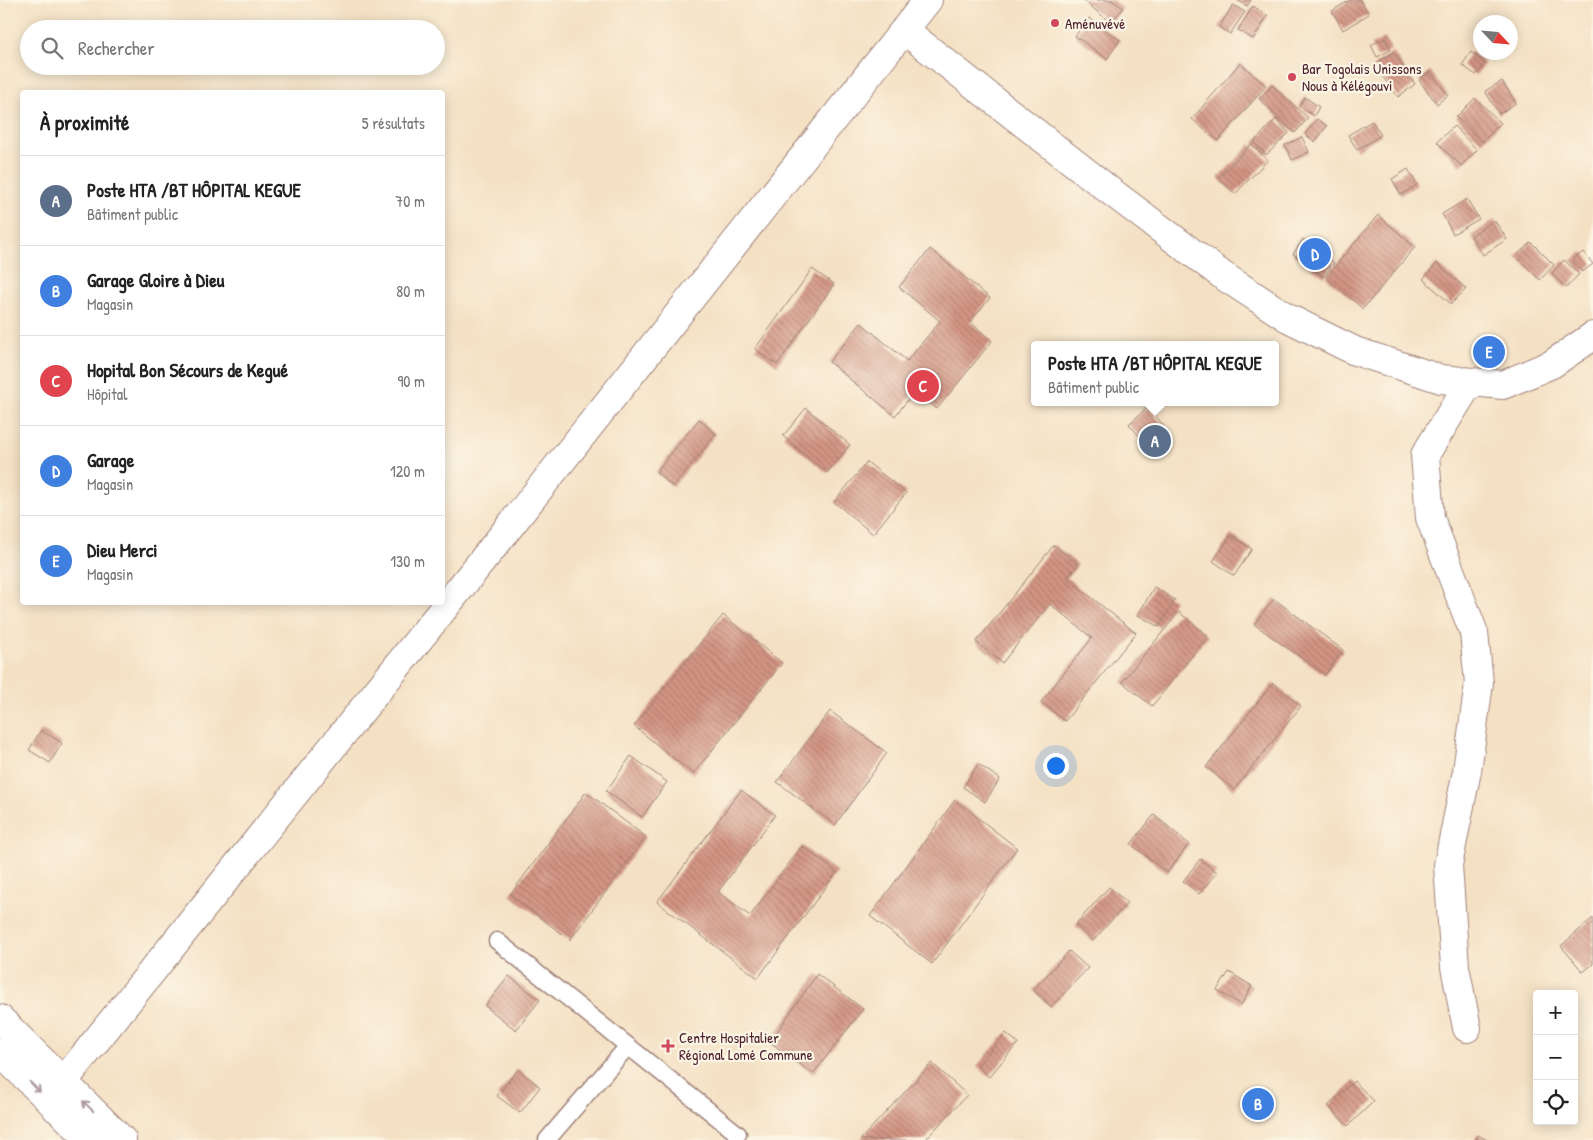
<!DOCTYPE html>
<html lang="fr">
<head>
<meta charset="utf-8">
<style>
  body { margin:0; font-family:"Patrick Hand",sans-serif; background:#f2f2f2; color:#222 }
  .controls { position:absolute; right:15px; bottom:15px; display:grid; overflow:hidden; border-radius:5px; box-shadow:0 2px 12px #0003 }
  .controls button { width:45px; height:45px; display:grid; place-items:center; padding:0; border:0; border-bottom:1px solid #e0e0e0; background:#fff; color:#222; font:25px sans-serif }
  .compass { position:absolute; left:1473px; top:15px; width:45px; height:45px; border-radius:50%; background:#fff; box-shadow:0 2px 12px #0003; rotate:116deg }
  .you { position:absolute; left:1055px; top:765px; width:18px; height:18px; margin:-12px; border:4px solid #fff; border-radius:50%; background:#1a73e8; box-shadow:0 0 0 8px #1a73e833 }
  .badge { display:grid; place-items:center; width:32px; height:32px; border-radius:50%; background:#7c3aed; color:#fff; font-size:16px; font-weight:700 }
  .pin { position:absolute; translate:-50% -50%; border:2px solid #fff; box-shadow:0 1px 5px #0006 }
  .popup { position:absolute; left:1031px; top:341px; width:248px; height:65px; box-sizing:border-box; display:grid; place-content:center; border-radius:5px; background:#fff; filter:drop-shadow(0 1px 4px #0005); font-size:16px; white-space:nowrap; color:#767676 }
  .popup b { font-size:19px; color:#222 }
  .popup::after { content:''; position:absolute; left:50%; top:100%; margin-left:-10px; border:10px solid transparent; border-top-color:#fff }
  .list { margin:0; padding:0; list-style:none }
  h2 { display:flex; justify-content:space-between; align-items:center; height:65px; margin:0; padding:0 20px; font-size:21px }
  h2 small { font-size:16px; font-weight:400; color:#767676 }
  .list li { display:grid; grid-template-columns:32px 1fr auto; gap:15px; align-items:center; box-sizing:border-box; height:90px; padding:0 20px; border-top:1px solid #e0e0e0 }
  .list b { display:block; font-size:19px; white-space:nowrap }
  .list p { margin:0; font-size:16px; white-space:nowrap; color:#767676 }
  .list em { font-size:16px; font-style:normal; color:#767676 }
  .icon { flex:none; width:28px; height:28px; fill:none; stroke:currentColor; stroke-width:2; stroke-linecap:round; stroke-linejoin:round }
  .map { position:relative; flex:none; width:1593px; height:1140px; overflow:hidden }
  .search { position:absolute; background:#fff; box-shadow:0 2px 12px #0003; left:20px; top:20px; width:425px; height:55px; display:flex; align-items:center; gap:12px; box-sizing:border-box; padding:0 18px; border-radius:28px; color:#767676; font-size:19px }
  .panel { position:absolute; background:#fff; box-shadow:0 2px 12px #0003; left:20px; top:90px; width:425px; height:515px; border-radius:5px }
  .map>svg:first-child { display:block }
  .building { fill:url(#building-back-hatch) }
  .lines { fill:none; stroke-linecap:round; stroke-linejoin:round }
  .lane-casing { stroke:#9f8078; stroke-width:19 }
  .street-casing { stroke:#9f8078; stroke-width:30 }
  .secondary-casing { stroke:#9f8078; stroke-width:30 }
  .lane { stroke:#fff; stroke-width:16 }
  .street { stroke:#fff; stroke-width:28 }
  .secondary { stroke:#fff; stroke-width:28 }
  .oneway { stroke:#ae9aa0 }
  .poi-dot { fill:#d1495b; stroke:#fcf5e5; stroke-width:2 }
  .labels { text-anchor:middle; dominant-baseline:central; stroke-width:4.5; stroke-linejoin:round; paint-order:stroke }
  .poi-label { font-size:15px; fill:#4a1f2b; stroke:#fcf5e5; text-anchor:start }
</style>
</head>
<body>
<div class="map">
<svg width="1593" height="1140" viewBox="0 0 1593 1140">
  <defs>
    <pattern id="building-back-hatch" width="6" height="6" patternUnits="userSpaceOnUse" patternTransform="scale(1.25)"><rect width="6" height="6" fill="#d39583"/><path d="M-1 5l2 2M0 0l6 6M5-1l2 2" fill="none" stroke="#ad796b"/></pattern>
  </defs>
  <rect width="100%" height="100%" fill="#fcf5e5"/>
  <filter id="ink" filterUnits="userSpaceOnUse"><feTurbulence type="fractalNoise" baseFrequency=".02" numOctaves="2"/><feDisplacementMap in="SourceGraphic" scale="10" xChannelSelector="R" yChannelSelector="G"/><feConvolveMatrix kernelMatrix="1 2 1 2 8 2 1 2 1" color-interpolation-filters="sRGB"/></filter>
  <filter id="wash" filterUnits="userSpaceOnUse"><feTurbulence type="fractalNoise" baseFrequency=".0096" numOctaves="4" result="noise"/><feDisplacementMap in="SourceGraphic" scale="20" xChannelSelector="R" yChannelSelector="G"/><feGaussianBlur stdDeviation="1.12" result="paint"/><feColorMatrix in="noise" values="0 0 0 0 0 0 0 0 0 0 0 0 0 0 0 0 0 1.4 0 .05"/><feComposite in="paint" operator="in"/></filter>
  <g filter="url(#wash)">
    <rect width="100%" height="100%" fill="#f4e1c4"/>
    <g id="blocks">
      <path class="building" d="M 1083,0 L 1112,0 L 1123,8 L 1111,23 Z
        M 1237,0 L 1251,0 L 1247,6 Z
        M 1350,0 L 1360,0 L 1369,14 L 1343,30 L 1332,11 Z
        M 1233,5 L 1245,12 L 1230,34 L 1219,27 Z
        M 1253,6 L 1268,16 L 1253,39 L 1238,30 Z
        M 1089,18 L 1120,40 L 1107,59 L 1075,36 Z
        M 1385,38 L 1391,50 L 1377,57 L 1371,45 Z
        M 1393,52 L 1415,84 L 1398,97 L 1374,65 Z
        M 1471,52 L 1485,63 L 1476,75 L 1462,65 Z
        M 1240,63 L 1266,86 L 1218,141 L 1192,119 Z
        M 1430,71 L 1448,95 L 1437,104 L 1419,80 Z
        M 1502,81 L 1516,103 L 1499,114 L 1485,91 Z
        M 1272,85 L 1308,118 L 1295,133 L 1259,99 Z
        M 1305,97 L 1319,107 L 1314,116 L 1299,106 Z
        M 1475,98 L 1501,123 L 1482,142 L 1456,117 Z
        M 1276,119 L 1289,133 L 1266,155 L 1254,142 Z
        M 1317,119 L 1327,126 L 1315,142 L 1305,134 Z
        M 1372,121 L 1381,135 L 1357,150 L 1348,135 Z
        M 1454,126 L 1477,150 L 1461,166 L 1437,142 Z
        M 1302,137 L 1309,152 L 1292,160 L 1285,145 Z
        M 1251,144 L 1268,160 L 1235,194 L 1218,178 Z
        M 1408,169 L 1417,185 L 1401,195 L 1392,179 Z
        M 1467,199 L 1479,219 L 1453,234 L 1442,214 Z
        M 1378,215 L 1415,247 L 1363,309 L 1326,277 Z
        M 1494,220 L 1507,239 L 1483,255 L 1471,236 Z
        M 1303,239 L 1334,263 L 1324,277 L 1293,254 Z
        M 1531,242 L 1554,265 L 1540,280 L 1516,256 Z
        M 930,249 L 990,298 L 970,322 L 992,341 L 937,409 L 915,391 L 895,416 L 829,362 L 861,323 L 907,361 L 940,321 L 899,287 Z
        M 1583,252 L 1593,264 L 1582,272 L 1572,260 Z
        M 1564,260 L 1579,274 L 1566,288 L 1552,273 Z
        M 1437,263 L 1466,289 L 1451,304 L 1423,279 Z
        M 812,269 L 834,284 L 777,365 L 755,349 Z
        M 1148,407 L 1164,426 L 1145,443 L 1129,424 Z
        M 806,408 L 850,445 L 827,473 L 783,436 Z
        M 699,419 L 716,434 L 673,487 L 656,472 Z
        M 867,462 L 906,493 L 873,534 L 834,502 Z
        M 1231,535 L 1252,549 L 1234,576 L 1213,561 Z
        M 1054,545 L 1078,565 L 1067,578 L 1136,633 L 1065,721 L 1041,702 L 1092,638 L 1050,604 L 1002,663 L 976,642 Z
        M 1154,587 L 1175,600 L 1159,627 L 1138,615 Z
        M 1274,599 L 1343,650 L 1325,675 L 1254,624 Z
        M 1179,612 L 1208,636 L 1152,706 L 1122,682 Z
        M 723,615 L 782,663 L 693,774 L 634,726 Z
        M 1273,683 L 1301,706 L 1234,790 L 1206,767 Z
        M 830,711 L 887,753 L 835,825 L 777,782 Z
        M 41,730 L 62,743 L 50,763 L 29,750 Z
        M 631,756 L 667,782 L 642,817 L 606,791 Z
        M 978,764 L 1000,779 L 985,802 L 963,787 Z
        M 741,790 L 775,815 L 718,892 L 750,916 L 802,846 L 837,872 L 758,978 L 657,902 Z
        M 586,792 L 646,837 L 570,940 L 510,895 Z
        M 955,800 L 1017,848 L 932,964 L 870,916 Z
        M 1154,815 L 1189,844 L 1167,873 L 1131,844 Z
        M 1200,859 L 1217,872 L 1199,894 L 1183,881 Z
        M 1109,887 L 1127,903 L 1093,941 L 1075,925 Z
        M 1593,918 L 1593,964 L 1583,972 L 1561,946 Z
        M 1069,951 L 1088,968 L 1051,1007 L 1033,990 Z
        M 1229,972 L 1252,986 L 1241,1005 L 1217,990 Z
        M 817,974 L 863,1009 L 813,1074 L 770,1042 Z
        M 509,976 L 540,1000 L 516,1030 L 485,1006 Z
        M 1006,1033 L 1018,1043 L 989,1077 L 977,1066 Z
        M 932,1063 L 967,1095 L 925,1140 L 860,1140 Z
        M 518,1069 L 540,1087 L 520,1113 L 497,1096 Z
        M 1354,1081 L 1374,1101 L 1348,1126 L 1328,1106 Z
        M 1478,1135 L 1487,1140 L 1475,1140 Z"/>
    </g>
  </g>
  <g filter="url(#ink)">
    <use href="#blocks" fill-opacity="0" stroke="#9f8078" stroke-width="1"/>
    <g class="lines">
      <g class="lane-casing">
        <path id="lane" d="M 497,941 L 738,1134
          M 547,1140 L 628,1046"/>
      </g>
      <g class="street-casing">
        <path id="street" d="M 904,30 L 1109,190 L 1222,275 L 1288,318 L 1355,351 L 1441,379 L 1503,385 L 1552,364 L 1593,336
          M 1467,1028 L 1455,967 L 1448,865 L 1467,771 L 1479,683 L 1474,633 L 1430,518 L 1425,455 L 1470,382"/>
      </g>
      <g class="secondary-casing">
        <path id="secondary" d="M 0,1019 L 122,1140
          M 0,1052 L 90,1140
          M 56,1108 L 63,1082 L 502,536 L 928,0"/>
      </g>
      <use href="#lane" class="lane"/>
      <use href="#street" class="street"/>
      <use href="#secondary" class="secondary"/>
    </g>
    <defs><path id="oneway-shaft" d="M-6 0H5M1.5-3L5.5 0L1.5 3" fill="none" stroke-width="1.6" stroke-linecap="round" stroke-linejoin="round" transform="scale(1.25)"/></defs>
    <g class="oneway">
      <use href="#oneway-shaft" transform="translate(35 1087) rotate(45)"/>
      <use href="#oneway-shaft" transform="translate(88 1106) rotate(-136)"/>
    </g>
  </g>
  <g class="poi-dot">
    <circle cx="1055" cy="23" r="5"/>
    <circle cx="1292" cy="77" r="5"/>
    <path d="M665.5 1038.5h5v5h5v5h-5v5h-5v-5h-5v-5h5z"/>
  </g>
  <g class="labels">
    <g class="poi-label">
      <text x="1065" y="23">Aménuvévé</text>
      <text x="1302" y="68">Bar Togolais Unissons<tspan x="1302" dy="17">Nous à Kélégouvi</tspan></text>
      <text x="679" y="1037">Centre Hospitalier<tspan x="679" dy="17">Régional Lomé Commune</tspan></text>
    </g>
  </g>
</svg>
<div class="controls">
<button>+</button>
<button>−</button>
<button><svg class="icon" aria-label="locate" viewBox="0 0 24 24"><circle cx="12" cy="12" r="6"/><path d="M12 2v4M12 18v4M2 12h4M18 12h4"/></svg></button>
</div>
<svg class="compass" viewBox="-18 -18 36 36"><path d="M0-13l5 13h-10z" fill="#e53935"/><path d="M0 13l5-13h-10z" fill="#767676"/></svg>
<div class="you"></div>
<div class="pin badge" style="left:1155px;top:441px;background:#5c6f8a">A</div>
<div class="popup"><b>Poste HTA /BT HÔPITAL KEGUE</b>Bâtiment public</div>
<div class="pin badge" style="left:1258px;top:1104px;background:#3f7fe0">B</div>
<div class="pin badge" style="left:923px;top:386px;background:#e0444e">C</div>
<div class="pin badge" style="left:1315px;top:254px;background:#3f7fe0">D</div>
<div class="pin badge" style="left:1489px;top:352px;background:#3f7fe0">E</div>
<div class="search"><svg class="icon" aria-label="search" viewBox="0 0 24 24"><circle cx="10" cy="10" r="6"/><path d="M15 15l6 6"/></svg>Rechercher</div>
<section class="panel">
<h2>À proximité<small>5 résultats</small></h2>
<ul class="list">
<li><span class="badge" style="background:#5c6f8a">A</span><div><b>Poste HTA /BT HÔPITAL KEGUE</b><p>Bâtiment public</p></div><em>70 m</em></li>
<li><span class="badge" style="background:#3f7fe0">B</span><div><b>Garage Gloire à Dieu</b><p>Magasin</p></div><em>80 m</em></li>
<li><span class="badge" style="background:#e0444e">C</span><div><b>Hopital Bon Sécours de Kegué</b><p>Hôpital</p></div><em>90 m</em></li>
<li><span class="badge" style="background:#3f7fe0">D</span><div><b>Garage</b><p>Magasin</p></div><em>120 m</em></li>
<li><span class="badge" style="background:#3f7fe0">E</span><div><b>Dieu Merci</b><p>Magasin</p></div><em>130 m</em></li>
</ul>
</section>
</div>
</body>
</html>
